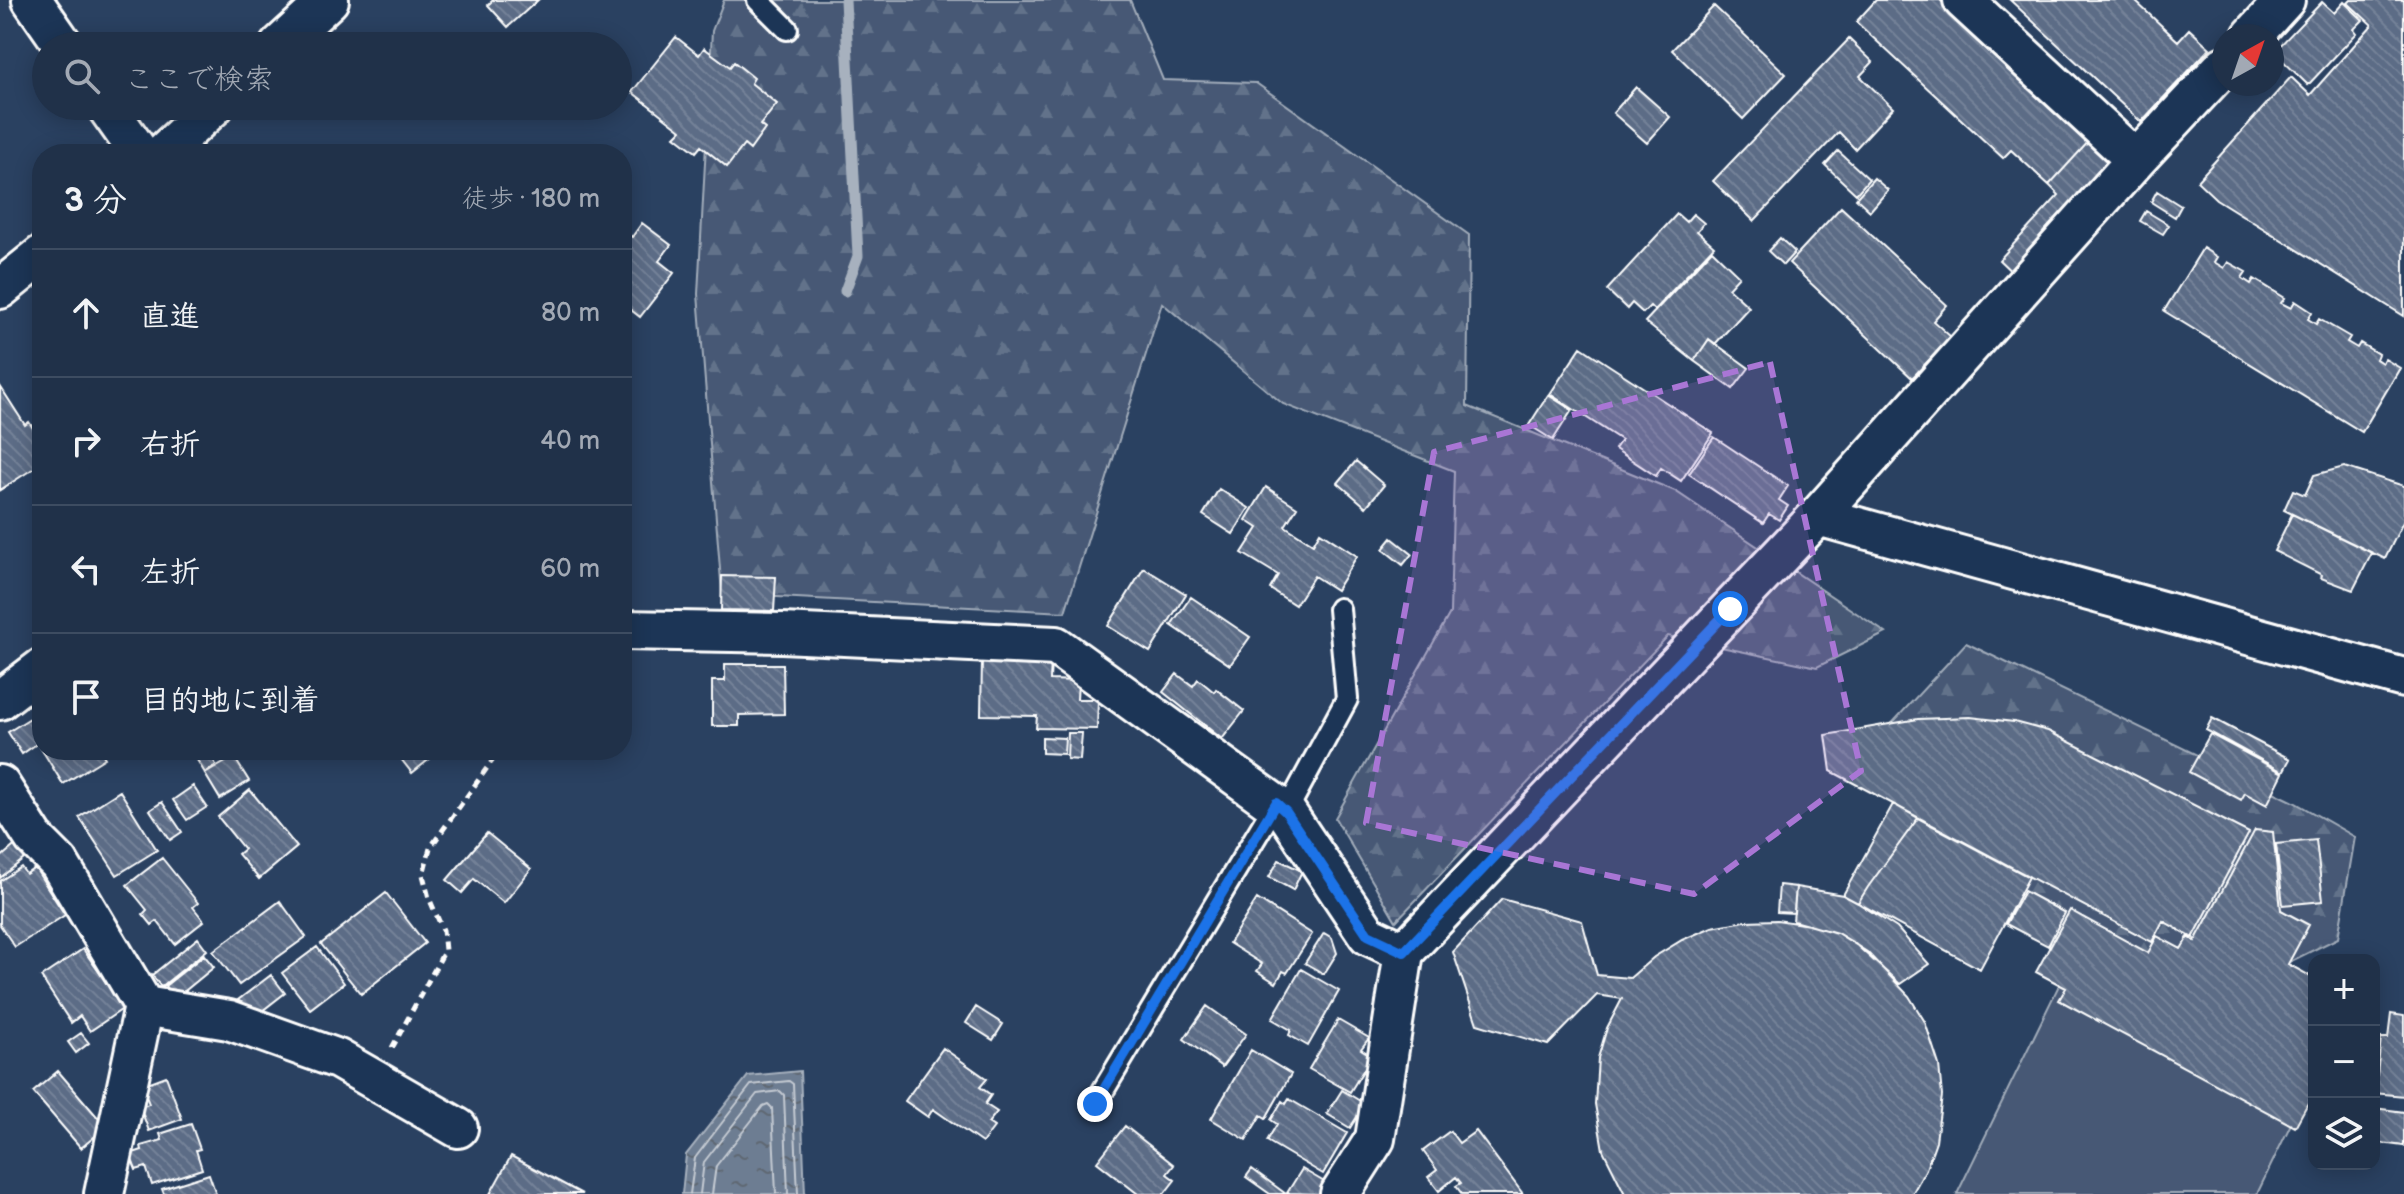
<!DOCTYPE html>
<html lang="ja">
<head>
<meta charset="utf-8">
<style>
  body { margin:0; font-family:"Balsamiq Sans","Klee One",sans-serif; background:#283950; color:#f1f3f6 }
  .controls { position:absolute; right:24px; bottom:24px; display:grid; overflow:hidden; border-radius:16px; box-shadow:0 4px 20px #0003 }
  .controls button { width:72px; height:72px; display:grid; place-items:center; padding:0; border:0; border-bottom:2px solid #3d4c61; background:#203149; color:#f1f3f6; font:40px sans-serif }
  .compass { position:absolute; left:2212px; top:24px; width:72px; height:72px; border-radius:50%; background:#203149; box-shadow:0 4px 20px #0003; rotate:40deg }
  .stop { position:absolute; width:24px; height:24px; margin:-18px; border:6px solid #1a73e8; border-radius:50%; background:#fff }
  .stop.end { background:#1a73e8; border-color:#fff; box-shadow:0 2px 8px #0008 }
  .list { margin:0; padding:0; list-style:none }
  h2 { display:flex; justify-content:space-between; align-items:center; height:104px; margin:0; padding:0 32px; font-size:34px }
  h2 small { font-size:26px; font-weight:400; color:#a2a9b4 }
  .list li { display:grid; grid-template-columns:52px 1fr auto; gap:24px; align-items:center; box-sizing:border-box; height:128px; padding:0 32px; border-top:2px solid #3d4c61 }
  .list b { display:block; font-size:30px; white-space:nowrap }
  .list em { font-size:26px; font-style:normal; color:#a2a9b4 }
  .icon { flex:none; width:44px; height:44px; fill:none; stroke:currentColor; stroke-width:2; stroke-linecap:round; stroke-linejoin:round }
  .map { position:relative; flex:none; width:2404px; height:1194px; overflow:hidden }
  .search { position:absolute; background:#203149; box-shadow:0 4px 20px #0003; left:32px; top:32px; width:600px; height:88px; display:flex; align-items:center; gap:20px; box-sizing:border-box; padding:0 28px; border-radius:44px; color:#a2a9b4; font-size:30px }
  .panel { position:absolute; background:#203149; box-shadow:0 4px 20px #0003; left:32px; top:144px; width:600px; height:616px; border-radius:32px }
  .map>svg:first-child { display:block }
  .green { fill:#465975; stroke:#a2acba; stroke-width:2 }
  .forest { fill:url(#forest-firs); stroke:#a2acba; stroke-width:2 }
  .water { fill:url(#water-ripples); stroke:#a7b1be; stroke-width:2 }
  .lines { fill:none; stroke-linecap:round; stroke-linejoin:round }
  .shore { stroke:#c5cbd3; stroke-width:2 }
  .stream { stroke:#a7b1be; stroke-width:11 }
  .building { fill:url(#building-back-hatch); stroke:#fff; stroke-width:2 }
  .service-casing { stroke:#fff; stroke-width:26 }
  .minor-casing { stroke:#fff; stroke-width:44 }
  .path { stroke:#fff; stroke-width:5; stroke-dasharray:8 6; stroke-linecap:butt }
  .service { stroke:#1d3557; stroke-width:20 }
  .minor { stroke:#1d3557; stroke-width:38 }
  .route { stroke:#1a73e8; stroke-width:10 }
  .marked { fill:#a976d5; fill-opacity:0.2; stroke:#a976d5; stroke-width:6; stroke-dasharray:16 10; stroke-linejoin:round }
</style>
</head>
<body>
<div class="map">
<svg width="2404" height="1194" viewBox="0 0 2404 1194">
  <defs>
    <pattern id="forest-firs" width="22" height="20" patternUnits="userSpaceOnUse" patternTransform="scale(2)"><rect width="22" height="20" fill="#465975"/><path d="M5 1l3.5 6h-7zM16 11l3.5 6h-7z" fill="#62728a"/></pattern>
    <pattern id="water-ripples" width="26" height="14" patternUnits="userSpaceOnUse" patternTransform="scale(2)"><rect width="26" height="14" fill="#6d7d92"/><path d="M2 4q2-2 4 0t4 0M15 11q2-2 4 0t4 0" fill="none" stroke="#5e6772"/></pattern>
    <pattern id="building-back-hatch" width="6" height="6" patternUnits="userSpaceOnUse" patternTransform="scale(2)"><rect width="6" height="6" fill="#5b6c86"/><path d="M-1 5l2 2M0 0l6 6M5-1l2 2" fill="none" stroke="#748298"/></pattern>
  </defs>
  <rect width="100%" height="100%" fill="#2a4161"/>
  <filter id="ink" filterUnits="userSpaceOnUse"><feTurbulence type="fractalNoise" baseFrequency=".0125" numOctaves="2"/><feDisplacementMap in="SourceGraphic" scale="16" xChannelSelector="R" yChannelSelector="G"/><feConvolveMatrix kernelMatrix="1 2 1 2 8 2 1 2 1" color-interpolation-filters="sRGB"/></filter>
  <g filter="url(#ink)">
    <path class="green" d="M 2062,979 L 2304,1097 L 2257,1194 L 1957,1194 Z"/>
    <path class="forest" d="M 724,0 L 1130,0 L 1163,80 L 1256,83 L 1469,235 L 1467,406 L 1675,491 L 1886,633 L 1817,667 L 1668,636 L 1396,921 L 1335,818 L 1450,613 L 1454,471 L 1283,404 L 1162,303 L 1065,612 L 722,594 L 698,294 L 712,31 Z
      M 1966,643 L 2292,801 L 2355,837 L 2338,938 L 2245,984 L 2122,970 L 1963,891 L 1899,831 L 1884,732 Z"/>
    <path class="water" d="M 800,1071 L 805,1194 L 682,1194 L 686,1155 L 748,1076 Z"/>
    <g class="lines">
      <path class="shore" d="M 690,1194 L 695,1158 L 751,1085 L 789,1081 L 793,1084 L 798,1194
        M 700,1194 L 704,1162 L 757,1094 L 780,1091 L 784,1095 L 788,1194
        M 712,1194 L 716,1166 L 763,1106 L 768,1104 L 772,1108 L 776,1194"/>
      <path class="stream" d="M 845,291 L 858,256 L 845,0"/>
    </g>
    <path class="building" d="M 493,0 L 538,0 L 508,27 L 488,5 Z
      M 1876,0 L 1940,0 L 2091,139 L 2049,185 L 2011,150 L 2003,158 L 1856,22 Z
      M 2010,0 L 2134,0 L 2178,41 L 2189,29 L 2210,48 L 2141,122 Z
      M 2351,0 L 2404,0 L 2404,316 L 2216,199 L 2197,181 L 2291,77 L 2310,95 L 2372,25 L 2348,3 Z
      M 2322,2 L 2334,13 L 2344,2 L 2363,20 L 2354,29 L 2357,33 L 2308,85 L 2274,52 Z
      M 1714,6 L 1786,74 L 1743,119 L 1672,50 Z
      M 676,37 L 699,55 L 704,48 L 730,67 L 734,62 L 754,78 L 751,83 L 777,104 L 760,125 L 765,129 L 750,150 L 744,145 L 727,167 L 701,146 L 696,152 L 675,136 L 681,130 L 632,92 Z
      M 1849,39 L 1873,62 L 1860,76 L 1893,108 L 1855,149 L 1839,132 L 1754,221 L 1713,181 Z
      M 1636,87 L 1670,117 L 1647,143 L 1613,113 Z
      M 2091,139 L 2123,169 L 2020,280 L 1999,260 L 2059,195 L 2049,185 Z
      M 1838,151 L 1869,179 L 1856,194 L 1825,165 Z
      M 1874,178 L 1888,190 L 1870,211 L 1856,198 Z
      M 2157,191 L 2181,206 L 2175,217 L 2151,202 Z
      M 1841,207 L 1947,305 L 1933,321 L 1951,337 L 1912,378 L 1789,263 Z
      M 2146,211 L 2169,225 L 2163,234 L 2140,221 Z
      M 1677,214 L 1686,222 L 1693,214 L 1704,223 L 1697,231 L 1714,246 L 1654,310 L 1650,306 L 1643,313 L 1632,303 L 1627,309 L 1607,290 Z
      M 642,223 L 671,245 L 659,261 L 674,273 L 640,317 L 622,303 L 622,229 L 632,237 Z
      M 1780,238 L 1795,252 L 1783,265 L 1768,251 Z
      M 2203,248 L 2217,257 L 2214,262 L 2224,268 L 2228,262 L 2246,272 L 2242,278 L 2251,284 L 2254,279 L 2285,298 L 2281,303 L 2291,308 L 2295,301 L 2312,312 L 2308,319 L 2316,324 L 2319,319 L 2350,337 L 2347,342 L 2357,348 L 2360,343 L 2378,354 L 2376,359 L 2382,363 L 2385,359 L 2400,368 L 2362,432 L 2164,311 Z
      M 1712,250 L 1739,276 L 1728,288 L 1749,307 L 1715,344 L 1709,339 L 1694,361 L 1645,322 Z
      M 1709,339 L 1749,368 L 1733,389 L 1694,361 Z
      M 1581,347 L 1713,433 L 1681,481 L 1661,468 L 1656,476 L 1615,449 L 1621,440 L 1550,394 Z
      M 0,386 L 25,425 L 29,422 L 42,442 L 42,463 L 0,490 Z
      M 1548,395 L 1572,410 L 1553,440 L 1529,425 Z
      M 1714,437 L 1788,486 L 1779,500 L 1788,506 L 1779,520 L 1769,514 L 1763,523 L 1689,474 Z
      M 1356,461 L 1384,485 L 1366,507 L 1338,483 Z
      M 2344,467 L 2404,486 L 2404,520 L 2385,559 L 2284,510 L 2293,490 L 2305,495 L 2314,475 Z
      M 1266,487 L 1297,507 L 1285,526 L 1313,544 L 1320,532 L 1357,556 L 1336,590 L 1314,576 L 1295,605 L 1270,589 L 1278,575 L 1242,553 L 1258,528 L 1246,520 Z
      M 1219,489 L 1249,508 L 1233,534 L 1203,515 Z
      M 2292,514 L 2372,553 L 2353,590 L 2321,578 L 2322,575 L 2274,551 Z
      M 1392,538 L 1412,554 L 1403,565 L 1383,549 Z
      M 1144,568 L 1186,594 L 1150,652 L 1108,626 Z
      M 722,576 L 776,577 L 774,611 L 721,610 Z
      M 1191,597 L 1250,637 L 1230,665 L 1171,625 Z
      M 982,660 L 1051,661 L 1050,680 L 1078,681 L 1077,699 L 1098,699 L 1097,729 L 1036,728 L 1037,716 L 981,715 Z
      M 725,664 L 783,664 L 784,714 L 739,715 L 739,726 L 712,726 L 712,681 L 725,681 Z
      M 1177,674 L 1193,686 L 1198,679 L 1214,692 L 1216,689 L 1244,711 L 1222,739 L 1163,692 Z
      M 42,704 L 42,750 L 38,743 L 22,754 L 8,732 L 41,711 L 38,707 Z
      M 1970,717 L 2014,722 L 2048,731 L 2249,833 L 2193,938 L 2163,921 L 2152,942 L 1831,771 L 1826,735 L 1918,719 Z
      M 2212,718 L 2290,759 L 2283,772 L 2206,730 Z
      M 1068,733 L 1082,733 L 1080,760 L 1067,759 Z
      M 2210,734 L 2283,773 L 2267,805 L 2245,793 L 2241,800 L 2189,772 Z
      M 1042,737 L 1065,738 L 1064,754 L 1042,753 Z
      M 42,750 L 100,750 L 105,758 L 63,784 Z
      M 191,750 L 223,750 L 212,757 L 216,765 L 205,773 Z
      M 394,750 L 441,750 L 412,773 Z
      M 234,757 L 249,781 L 220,799 L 205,774 Z
      M 193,786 L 207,807 L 187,820 L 173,800 Z
      M 250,790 L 297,847 L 259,879 L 238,854 L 244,849 L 218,817 Z
      M 120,791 L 157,850 L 117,875 L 79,817 Z
      M 162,802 L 182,832 L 170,840 L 150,810 Z
      M 1893,804 L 1918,818 L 1868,887 L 1858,903 L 1843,895 Z
      M 1918,818 L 2029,877 L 1980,969 L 1858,903 L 1868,887 Z
      M 2255,830 L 2273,832 L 2281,910 L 2309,925 L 2288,964 L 2314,978 L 2314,1092 L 2295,1127 L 2059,1000 L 2066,988 L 2036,972 L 2070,910 L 2148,953 L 2157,936 L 2181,949 L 2188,937 L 2195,941 Z
      M 487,833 L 531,869 L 504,903 L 474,879 L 462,893 L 447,880 Z
      M 2316,840 L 2323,901 L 2283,905 L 2276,844 Z
      M 19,842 L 29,855 L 0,878 L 0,858 Z
      M 162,858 L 198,903 L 193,907 L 204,921 L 175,944 L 157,921 L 152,925 L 143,914 L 147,910 L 127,885 Z
      M 1279,860 L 1302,871 L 1293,890 L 1269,877 Z
      M 21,867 L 26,874 L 35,868 L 65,915 L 15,947 L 0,925 L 0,881 Z
      M 1779,885 L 1796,887 L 1794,913 L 1777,912 Z
      M 1796,887 L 1843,895 L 1858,903 L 1897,928 L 1929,964 L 1900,984 L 1854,943 L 1837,933 L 1793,921 Z
      M 2024,891 L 2065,913 L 2048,946 L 2006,924 Z
      M 386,893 L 425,943 L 361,994 L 321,944 Z
      M 1257,899 L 1312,934 L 1287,973 L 1283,971 L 1276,983 L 1257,971 L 1262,964 L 1229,943 Z
      M 1502,899 L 1582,921 L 1597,975 L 1630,978 L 1654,957 L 1682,940 L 1712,927 L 1745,921 L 1777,920 L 1809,925 L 1837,933 L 1867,952 L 1909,996 L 1925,1022 L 1939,1065 L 1942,1096 L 1936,1141 L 1926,1169 L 1912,1194 L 1625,1194 L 1603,1150 L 1595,1104 L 1598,1058 L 1607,1028 L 1622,999 L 1597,995 L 1548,1045 L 1477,1024 L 1453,952 Z
      M 280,901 L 306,937 L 239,985 L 213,951 Z
      M 1324,933 L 1332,938 L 1337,953 L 1324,974 L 1305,963 Z
      M 198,938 L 207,950 L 161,987 L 152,975 Z
      M 317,947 L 344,983 L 310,1009 L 282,973 Z
      M 83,949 L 124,1008 L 90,1031 L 80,1016 L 71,1023 L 41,977 Z
      M 204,955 L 214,967 L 175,999 L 165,986 Z
      M 1301,969 L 1339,991 L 1308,1046 L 1289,1035 L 1291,1030 L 1272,1019 Z
      M 271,975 L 285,993 L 253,1018 L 238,1000 Z
      M 1207,1006 L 1246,1034 L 1222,1067 L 1184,1039 Z
      M 976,1007 L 1003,1024 L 993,1040 L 966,1023 Z
      M 2391,1014 L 2404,1016 L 2404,1096 L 2374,1093 L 2374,1075 L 2377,1075 L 2381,1038 L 2388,1038 Z
      M 1338,1020 L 1369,1038 L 1361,1049 L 1372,1056 L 1350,1092 L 1309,1069 Z
      M 81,1033 L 89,1043 L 76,1053 L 68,1042 Z
      M 943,1048 L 987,1079 L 980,1087 L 991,1095 L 985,1104 L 997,1112 L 988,1123 L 994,1127 L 982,1143 L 933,1109 L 928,1117 L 905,1101 Z
      M 1251,1050 L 1291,1074 L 1266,1118 L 1261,1115 L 1246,1140 L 1211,1119 Z
      M 58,1071 L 106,1127 L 81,1148 L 33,1092 Z
      M 166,1076 L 182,1119 L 149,1131 L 140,1107 L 149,1104 L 142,1085 Z
      M 1342,1090 L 1365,1104 L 1350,1128 L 1327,1114 Z
      M 1289,1099 L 1347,1133 L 1323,1174 L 1267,1141 L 1277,1124 L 1271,1120 L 1282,1101 L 1286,1104 Z
      M 2374,1108 L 2404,1112 L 2404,1146 L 2374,1142 Z
      M 191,1124 L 200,1149 L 196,1150 L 202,1169 L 152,1185 L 146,1167 L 136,1170 L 130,1154 L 142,1150 L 141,1146 L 162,1140 L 160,1134 Z
      M 1125,1126 L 1174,1165 L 1167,1174 L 1175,1180 L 1164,1194 L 1138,1194 L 1097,1162 Z
      M 1450,1131 L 1459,1143 L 1476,1131 L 1523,1194 L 1462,1194 L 1456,1186 L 1461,1183 L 1456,1177 L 1439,1191 L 1428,1177 L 1437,1170 L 1423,1151 Z
      M 511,1156 L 582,1194 L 490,1194 Z
      M 1252,1169 L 1286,1194 L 1270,1194 L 1246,1177 Z
      M 1302,1169 L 1326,1183 L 1319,1194 L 1287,1193 Z
      M 209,1174 L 216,1194 L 164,1194 L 162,1189 Z"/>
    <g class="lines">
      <g class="service-casing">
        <path id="service" d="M 758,0 L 787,29
          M 1286,812 L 1347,699 L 1339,609
          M 1095,1104 L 1276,803"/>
      </g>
      <g class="minor-casing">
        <path id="minor" d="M 32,0 L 64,46
          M 1963,0 L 2136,160
          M 2252,36 L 2285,0
          M 279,46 L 329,0
          M 106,106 L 140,154
          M 162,154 L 214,106
          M 0,289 L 42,255
          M 1818,516 L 2404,678
          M 622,630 L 782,633 L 1056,646 L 1286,812 L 1368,935 L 1404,952
          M 0,700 L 42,668
          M 0,785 L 34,838 L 59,863 L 144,1006 L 104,1194
          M 144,1006 L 229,1020 L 338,1059 L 458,1128
          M 1340,1194 L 1375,1139 L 1404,952 L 1818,516 L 2136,160 L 2224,66"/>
      </g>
      <path class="path" d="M 392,1048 L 445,950 L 443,930 L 429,898 L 423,875 L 430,848 L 492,761 L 494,750"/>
      <use href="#service" class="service"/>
      <use href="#minor" class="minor"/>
    </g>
  </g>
  <g class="lines" filter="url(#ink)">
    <path class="route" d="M 1095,1104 L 1276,803 L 1286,812 L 1368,935 L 1404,952 L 1730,609"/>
  </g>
  <path class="marked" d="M 1770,362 L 1861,771 L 1694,894 L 1366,823 L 1434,452 Z"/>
</svg>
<div class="controls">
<button>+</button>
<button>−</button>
<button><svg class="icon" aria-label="layers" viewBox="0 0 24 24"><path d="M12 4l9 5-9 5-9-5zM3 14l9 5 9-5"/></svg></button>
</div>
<svg class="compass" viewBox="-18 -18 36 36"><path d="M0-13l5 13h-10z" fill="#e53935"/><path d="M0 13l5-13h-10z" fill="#a2a9b4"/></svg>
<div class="stop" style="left:1730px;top:609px"></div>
<div class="stop end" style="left:1095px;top:1104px"></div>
<div class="search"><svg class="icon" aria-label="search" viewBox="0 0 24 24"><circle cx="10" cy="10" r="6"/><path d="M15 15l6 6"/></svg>ここで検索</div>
<section class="panel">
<h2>3 分<small>徒歩 · 180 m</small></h2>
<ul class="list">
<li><svg class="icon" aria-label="ahead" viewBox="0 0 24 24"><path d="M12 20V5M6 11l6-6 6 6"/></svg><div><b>直進</b></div><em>80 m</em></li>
<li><svg class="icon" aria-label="right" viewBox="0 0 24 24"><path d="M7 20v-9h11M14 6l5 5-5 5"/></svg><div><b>右折</b></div><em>40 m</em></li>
<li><svg class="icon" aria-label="left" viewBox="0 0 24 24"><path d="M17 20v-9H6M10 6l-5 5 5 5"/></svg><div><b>左折</b></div><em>60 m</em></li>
<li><svg class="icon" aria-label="arrive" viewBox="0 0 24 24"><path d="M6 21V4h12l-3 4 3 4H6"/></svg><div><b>目的地に到着</b></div></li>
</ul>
</section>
</div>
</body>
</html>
